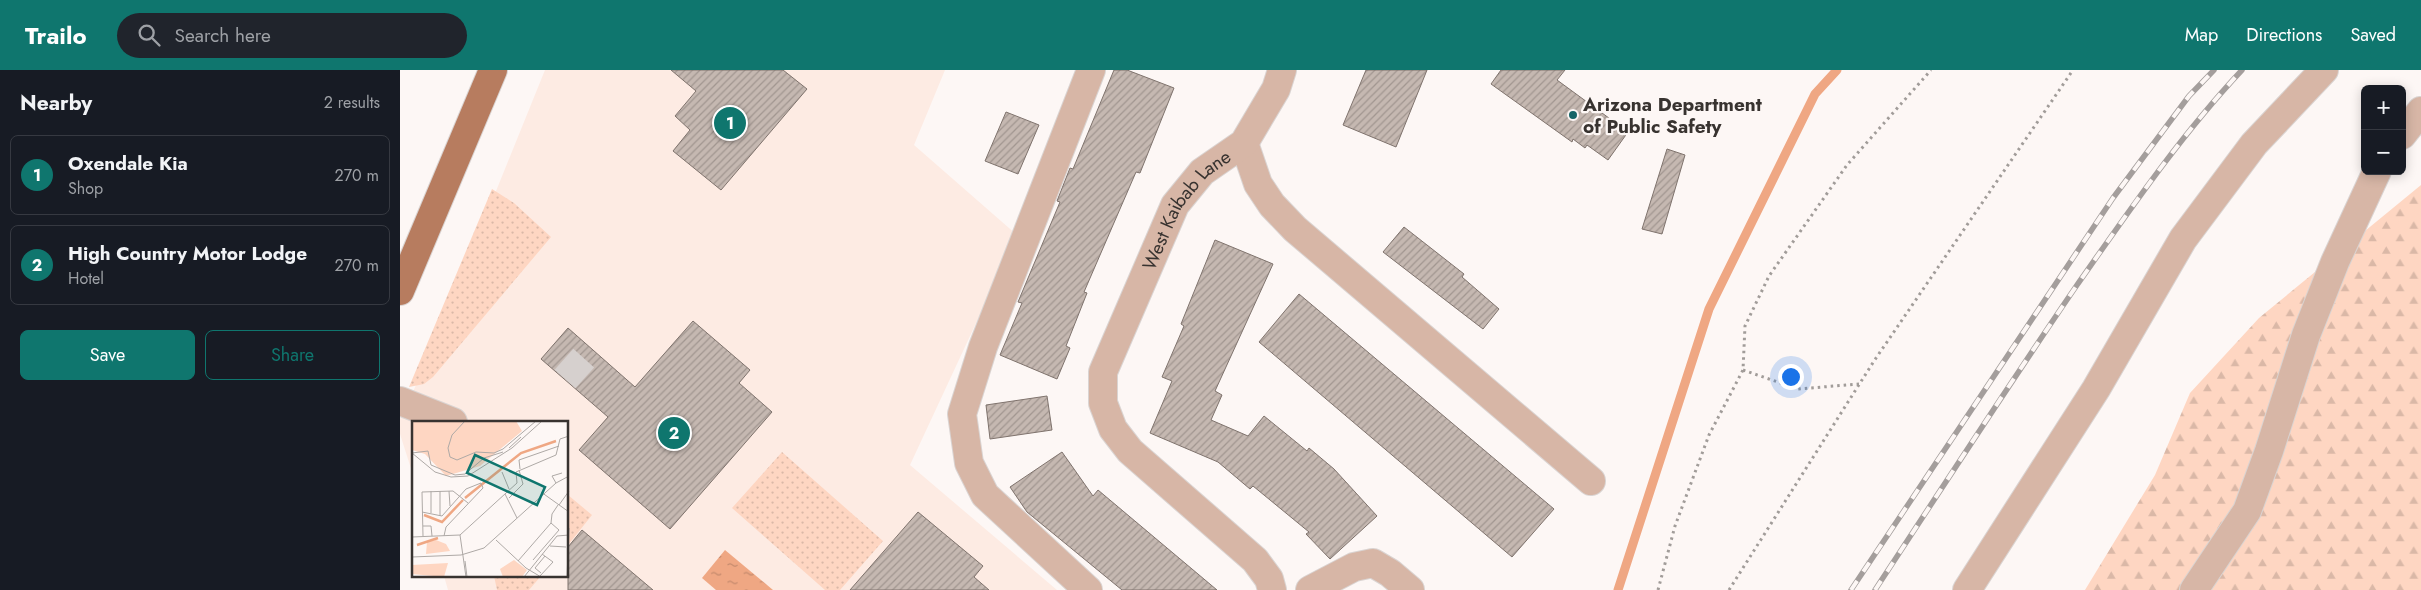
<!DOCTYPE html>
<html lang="en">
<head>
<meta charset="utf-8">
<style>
  body { margin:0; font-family:Jost,sans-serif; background:#20242c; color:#f1f3f6 }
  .controls { position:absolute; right:15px; top:15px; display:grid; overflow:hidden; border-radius:8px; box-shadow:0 2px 12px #0003 }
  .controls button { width:45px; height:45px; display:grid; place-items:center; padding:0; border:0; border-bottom:1px solid #363941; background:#171b24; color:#f1f3f6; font:25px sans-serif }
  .you { position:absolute; left:1390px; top:306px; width:18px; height:18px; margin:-12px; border:4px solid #fff; border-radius:50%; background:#1a73e8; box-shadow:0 0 0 8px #1a73e833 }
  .badge { display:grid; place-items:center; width:32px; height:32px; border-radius:50%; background:#0f766e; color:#fff; font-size:16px; font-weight:700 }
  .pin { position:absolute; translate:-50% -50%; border:2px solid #fff; box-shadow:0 1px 5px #0006 }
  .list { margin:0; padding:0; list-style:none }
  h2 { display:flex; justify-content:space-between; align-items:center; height:65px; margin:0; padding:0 20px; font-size:21px }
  h2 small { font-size:16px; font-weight:400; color:#9ea1a6 }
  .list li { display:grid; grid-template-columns:32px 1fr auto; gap:15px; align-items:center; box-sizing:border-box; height:80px; margin:0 10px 10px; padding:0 10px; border:1px solid #363941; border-radius:8px }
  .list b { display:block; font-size:19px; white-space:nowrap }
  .list p { margin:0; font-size:16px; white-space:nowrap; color:#9ea1a6 }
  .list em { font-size:16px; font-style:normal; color:#9ea1a6 }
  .actions { display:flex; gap:10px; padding:15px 20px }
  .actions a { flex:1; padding:11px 0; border:1px solid #0f766e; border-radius:8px; text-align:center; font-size:18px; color:#0f766e }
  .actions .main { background:#0f766e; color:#fff }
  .icon { flex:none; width:28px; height:28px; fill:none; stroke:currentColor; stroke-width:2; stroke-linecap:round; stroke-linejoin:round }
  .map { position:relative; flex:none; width:2021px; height:520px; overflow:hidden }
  header { display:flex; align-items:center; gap:30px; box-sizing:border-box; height:70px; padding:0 25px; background:#0f766e; color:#fff }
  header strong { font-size:24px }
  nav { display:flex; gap:28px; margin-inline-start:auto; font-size:18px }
  .search { width:350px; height:45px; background:#20242c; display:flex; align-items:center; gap:12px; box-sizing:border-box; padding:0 18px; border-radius:28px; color:#9ea1a6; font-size:19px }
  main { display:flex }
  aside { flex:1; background:#171b24 }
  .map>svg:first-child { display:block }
  .built { fill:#fdebe3 }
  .grass { fill:url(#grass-dots) }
  .forest { fill:url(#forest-firs) }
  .water { fill:url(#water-ripples) }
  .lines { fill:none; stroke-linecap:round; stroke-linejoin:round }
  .stream { stroke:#efa783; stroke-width:9 }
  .building { fill:url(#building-hatch); stroke:#7f736d }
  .minor-tunnel { stroke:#d6d0ce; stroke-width:28; stroke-dasharray:28 14; stroke-linecap:butt }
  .minor-casing { stroke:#dad4d2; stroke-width:30 }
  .major-casing { stroke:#dad4d2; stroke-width:30 }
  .path { stroke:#a19c99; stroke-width:3; stroke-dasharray:2.5 4; stroke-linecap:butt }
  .minor { stroke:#d7b6a6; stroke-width:28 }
  .major { stroke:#b77c5f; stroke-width:28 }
  .rail-casing { stroke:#a49e9c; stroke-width:5.5 }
  .rail { stroke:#fdf7f5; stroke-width:4; stroke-dasharray:11; stroke-linecap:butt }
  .poi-dot { fill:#166567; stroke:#fdf7f5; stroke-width:2 }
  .labels { text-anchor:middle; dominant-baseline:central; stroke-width:4.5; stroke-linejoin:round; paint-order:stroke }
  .poi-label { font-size:19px; font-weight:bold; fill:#383330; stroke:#fdf7f5; text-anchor:start }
  .street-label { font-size:19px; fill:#383330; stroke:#fdf7f5 }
  .inset-river { fill:none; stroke:#efa783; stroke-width:2.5 }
  .inset-road { fill:none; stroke:#aea9a6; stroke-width:1 }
  .view { fill:#0f766e; fill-opacity:0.15; stroke:#0f766e; stroke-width:2.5 }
  .inset-edge { fill:none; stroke:#383330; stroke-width:2.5 }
</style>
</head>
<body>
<header>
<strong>Trailo</strong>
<div class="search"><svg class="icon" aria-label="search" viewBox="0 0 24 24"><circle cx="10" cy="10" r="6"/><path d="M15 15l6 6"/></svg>Search here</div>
<nav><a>Map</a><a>Directions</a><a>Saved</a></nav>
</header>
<main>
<aside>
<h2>Nearby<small>2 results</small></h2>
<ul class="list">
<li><span class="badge">1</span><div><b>Oxendale Kia</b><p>Shop</p></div><em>270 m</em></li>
<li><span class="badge">2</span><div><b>High Country Motor Lodge</b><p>Hotel</p></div><em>270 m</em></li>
</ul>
<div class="actions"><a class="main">Save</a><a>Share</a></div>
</aside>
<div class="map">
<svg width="2021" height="520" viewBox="0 0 2021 520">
  <defs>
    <pattern id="grass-dots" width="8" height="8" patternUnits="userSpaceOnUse" patternTransform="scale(1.25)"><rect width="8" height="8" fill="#fed6c2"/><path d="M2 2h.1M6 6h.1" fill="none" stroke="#dab8a7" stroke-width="1.8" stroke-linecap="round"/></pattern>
    <pattern id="forest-firs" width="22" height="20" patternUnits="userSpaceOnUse" patternTransform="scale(1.25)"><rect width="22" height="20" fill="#fed6c2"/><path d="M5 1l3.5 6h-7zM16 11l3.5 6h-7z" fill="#dab8a7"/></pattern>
    <pattern id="water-ripples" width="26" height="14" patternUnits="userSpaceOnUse" patternTransform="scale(1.25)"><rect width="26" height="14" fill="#efa783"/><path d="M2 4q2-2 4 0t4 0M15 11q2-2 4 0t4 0" fill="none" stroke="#c3896c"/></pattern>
    <pattern id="building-hatch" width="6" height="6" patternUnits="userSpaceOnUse" patternTransform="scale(1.25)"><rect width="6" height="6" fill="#c5b8b1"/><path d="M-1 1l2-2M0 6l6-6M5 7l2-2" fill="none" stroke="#a19690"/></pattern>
  </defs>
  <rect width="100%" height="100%" fill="#fdf7f5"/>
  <path class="built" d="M 145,0 L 545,0 L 514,75 L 617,165 L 510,395 L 657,520 L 48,520 L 44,506 L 168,506 L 168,352 L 14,352 L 14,408 L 0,364 L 0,349 L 26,294 Z"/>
  <path class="grass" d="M 92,119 L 114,133 L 151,167 L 33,307 L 24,314 L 9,317 Z
    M 382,382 L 483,471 L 440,520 L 425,520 L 332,438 Z
    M 168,425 L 192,445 L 168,475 Z
    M 94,506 L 141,506 L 129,520 L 97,520 Z"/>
  <path class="forest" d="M 2021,115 L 2021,520 L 1685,520 L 1755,405 L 1790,323 L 1859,248 Z"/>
  <path class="water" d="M 325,480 L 373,520 L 316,520 L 302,508 Z"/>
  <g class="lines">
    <path class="stream" d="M 1218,520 L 1309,239 L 1415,24 L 1437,0"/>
  </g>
  <path class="building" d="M 271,0 L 383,0 L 407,19 L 321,120 L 273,81 L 290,60 L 275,46 L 296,21 Z
    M 714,0 L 727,0 L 774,18 L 740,103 L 736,102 L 684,222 L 687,223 L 666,276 L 670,278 L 657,309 L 600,285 L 622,233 L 618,232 L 660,132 L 657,131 L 670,98 L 673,99 Z
    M 966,0 L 1027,0 L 996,77 L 943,55 Z
    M 1101,0 L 1165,0 L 1157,10 L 1228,62 L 1208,90 L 1187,75 L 1185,78 L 1173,69 L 1172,72 L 1091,14 Z
    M 606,42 L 639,55 L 618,104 L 585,91 Z
    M 1267,79 L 1285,85 L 1262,164 L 1242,159 Z
    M 1004,157 L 1064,204 L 1062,207 L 1099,239 L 1083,259 L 983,182 Z
    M 815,170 L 873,194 L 815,321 L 822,325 L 811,350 L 848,366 L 864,346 L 907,381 L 909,378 L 934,399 L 977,446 L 930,489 L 906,464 L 909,462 L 853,416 L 850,419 L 818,392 L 750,363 L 772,311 L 762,307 L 784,256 L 781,254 Z
    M 899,224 L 1154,439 L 1112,487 L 859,272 Z
    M 293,251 L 350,300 L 339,313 L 372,342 L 270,459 L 179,380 L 208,347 L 141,289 L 168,258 L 235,317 Z
    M 647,326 L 652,360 L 590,369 L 586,335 Z
    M 662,382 L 693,426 L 698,420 L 817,520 L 722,520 L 627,442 L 610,417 Z
    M 518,442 L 583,496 L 574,507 L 589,520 L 450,520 Z
    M 182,460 L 253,520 L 168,520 L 168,477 Z"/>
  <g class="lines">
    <path class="minor-tunnel" d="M 165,309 L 192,279"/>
    <g class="minor-casing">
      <g id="minor">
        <path d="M 2002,65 L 2021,41"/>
        <path d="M 844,73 L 858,114 L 872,135 L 895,159 L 1191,411"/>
        <path d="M 0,331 L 53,352"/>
        <path d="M 688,520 L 585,425 L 569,393 L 562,344 L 583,277 L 691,0"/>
        <path id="s1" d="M 872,520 L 869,509 L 855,490 L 730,381 L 713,359 L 703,333 L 703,302 L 775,135 L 802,102 L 844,73 L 876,19 L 882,0"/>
        <path d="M 910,520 L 954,497 L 973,493 L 990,503 L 1010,520"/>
        <path d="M 1567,520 L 1696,319 L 1783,169 L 1854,74 L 1924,0"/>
        <path d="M 1794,520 L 1847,441 L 1869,381 L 1906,265 L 1935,192 L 1977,101"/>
      </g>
    </g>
    <g class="major-casing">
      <path id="major" d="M 0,221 L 93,0"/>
    </g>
    <path class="path" d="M 1343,300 L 1398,319 L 1459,314
      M 1258,520 L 1275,456 L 1309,365 L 1343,300 L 1345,256 L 1369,206 L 1447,95 L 1531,0
      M 1329,520 L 1474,291 L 1673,0"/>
    <use href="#minor" class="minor"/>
    <use href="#major" class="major"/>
    <g class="rail-casing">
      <path id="rail" d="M 1451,520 L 1713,128 L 1789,26 L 1814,0
        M 1475,520 C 1542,418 1608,316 1677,215 C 1729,141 1780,66 1842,0"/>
    </g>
    <use href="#rail" class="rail"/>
  </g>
  <circle class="poi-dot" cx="1173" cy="45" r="5"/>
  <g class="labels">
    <g class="poi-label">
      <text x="1183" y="34">Arizona Department<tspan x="1183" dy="22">of Public Safety</tspan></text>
    </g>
    <g class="street-label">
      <text stroke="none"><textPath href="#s1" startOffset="472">West Kaibab Lane</textPath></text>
    </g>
  </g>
  <g transform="translate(12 351)">
    <rect width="156" height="156" fill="#fdf7f5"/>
    <path d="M 0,0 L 104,0 L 110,10 L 68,45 L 34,55 L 13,33 L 0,29 ZM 24,119 L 34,123 L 38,130 L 14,133 L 15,121 ZM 102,139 L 115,149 L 110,156 L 91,156 L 88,148 ZM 36,142 L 32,156 L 0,153 L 0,144 Z" fill="#fed6c2"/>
    <path class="inset-river" d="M 53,77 L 109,32 L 144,20M 12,94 L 30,101 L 51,79M 5,124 L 26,117"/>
    <path class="inset-road" d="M 53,0 L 40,14 L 36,27 L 38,36 L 45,39 L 64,31 L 82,32 L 91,28 L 124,0M 97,27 L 109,16M 0,32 L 23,51 L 39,56 L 56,55 L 100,27 L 130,0M 0,32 L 16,30 L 19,44 L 43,54 L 53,53 L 72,37 L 91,31M 108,48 L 107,39 L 147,25M 90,51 L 97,68M 144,62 L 140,55 L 150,52M 19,70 L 19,92M 28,70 L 28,95M 37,70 L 38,85M 129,71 L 157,91M 93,73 L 105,97M 97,77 L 111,63 L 107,49M 147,84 L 157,70M 10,91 L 30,95 L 54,68 L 69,62 L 71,67 L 34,106 L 32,115M 11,105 L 19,105 L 20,115M 48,114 L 54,156M 11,115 L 10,71 L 41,70 L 56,82M 0,116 L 48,114 L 105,62 L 104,51 L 144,34 L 148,18 L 157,15M 84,119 L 114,147 L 129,156M 138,125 L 154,126M 0,136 L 49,134 L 72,127 L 144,62 L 157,55M 121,139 L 147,109 L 139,102M 53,140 L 55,156M 106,140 L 139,102 L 140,93 L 146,84M 129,152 L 123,147 L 133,135M 128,155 L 141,141 L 130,133M 112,156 L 145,115 L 157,114M 155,156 L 157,107"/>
    <path class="view" d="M 63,34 L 133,66 L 125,84 L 55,52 Z"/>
    <rect width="156" height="156" class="inset-edge"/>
  </g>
</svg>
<div class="controls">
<button>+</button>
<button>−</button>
</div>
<div class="you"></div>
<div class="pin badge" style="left:330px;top:53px">1</div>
<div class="pin badge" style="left:274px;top:363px">2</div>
</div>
</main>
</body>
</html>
